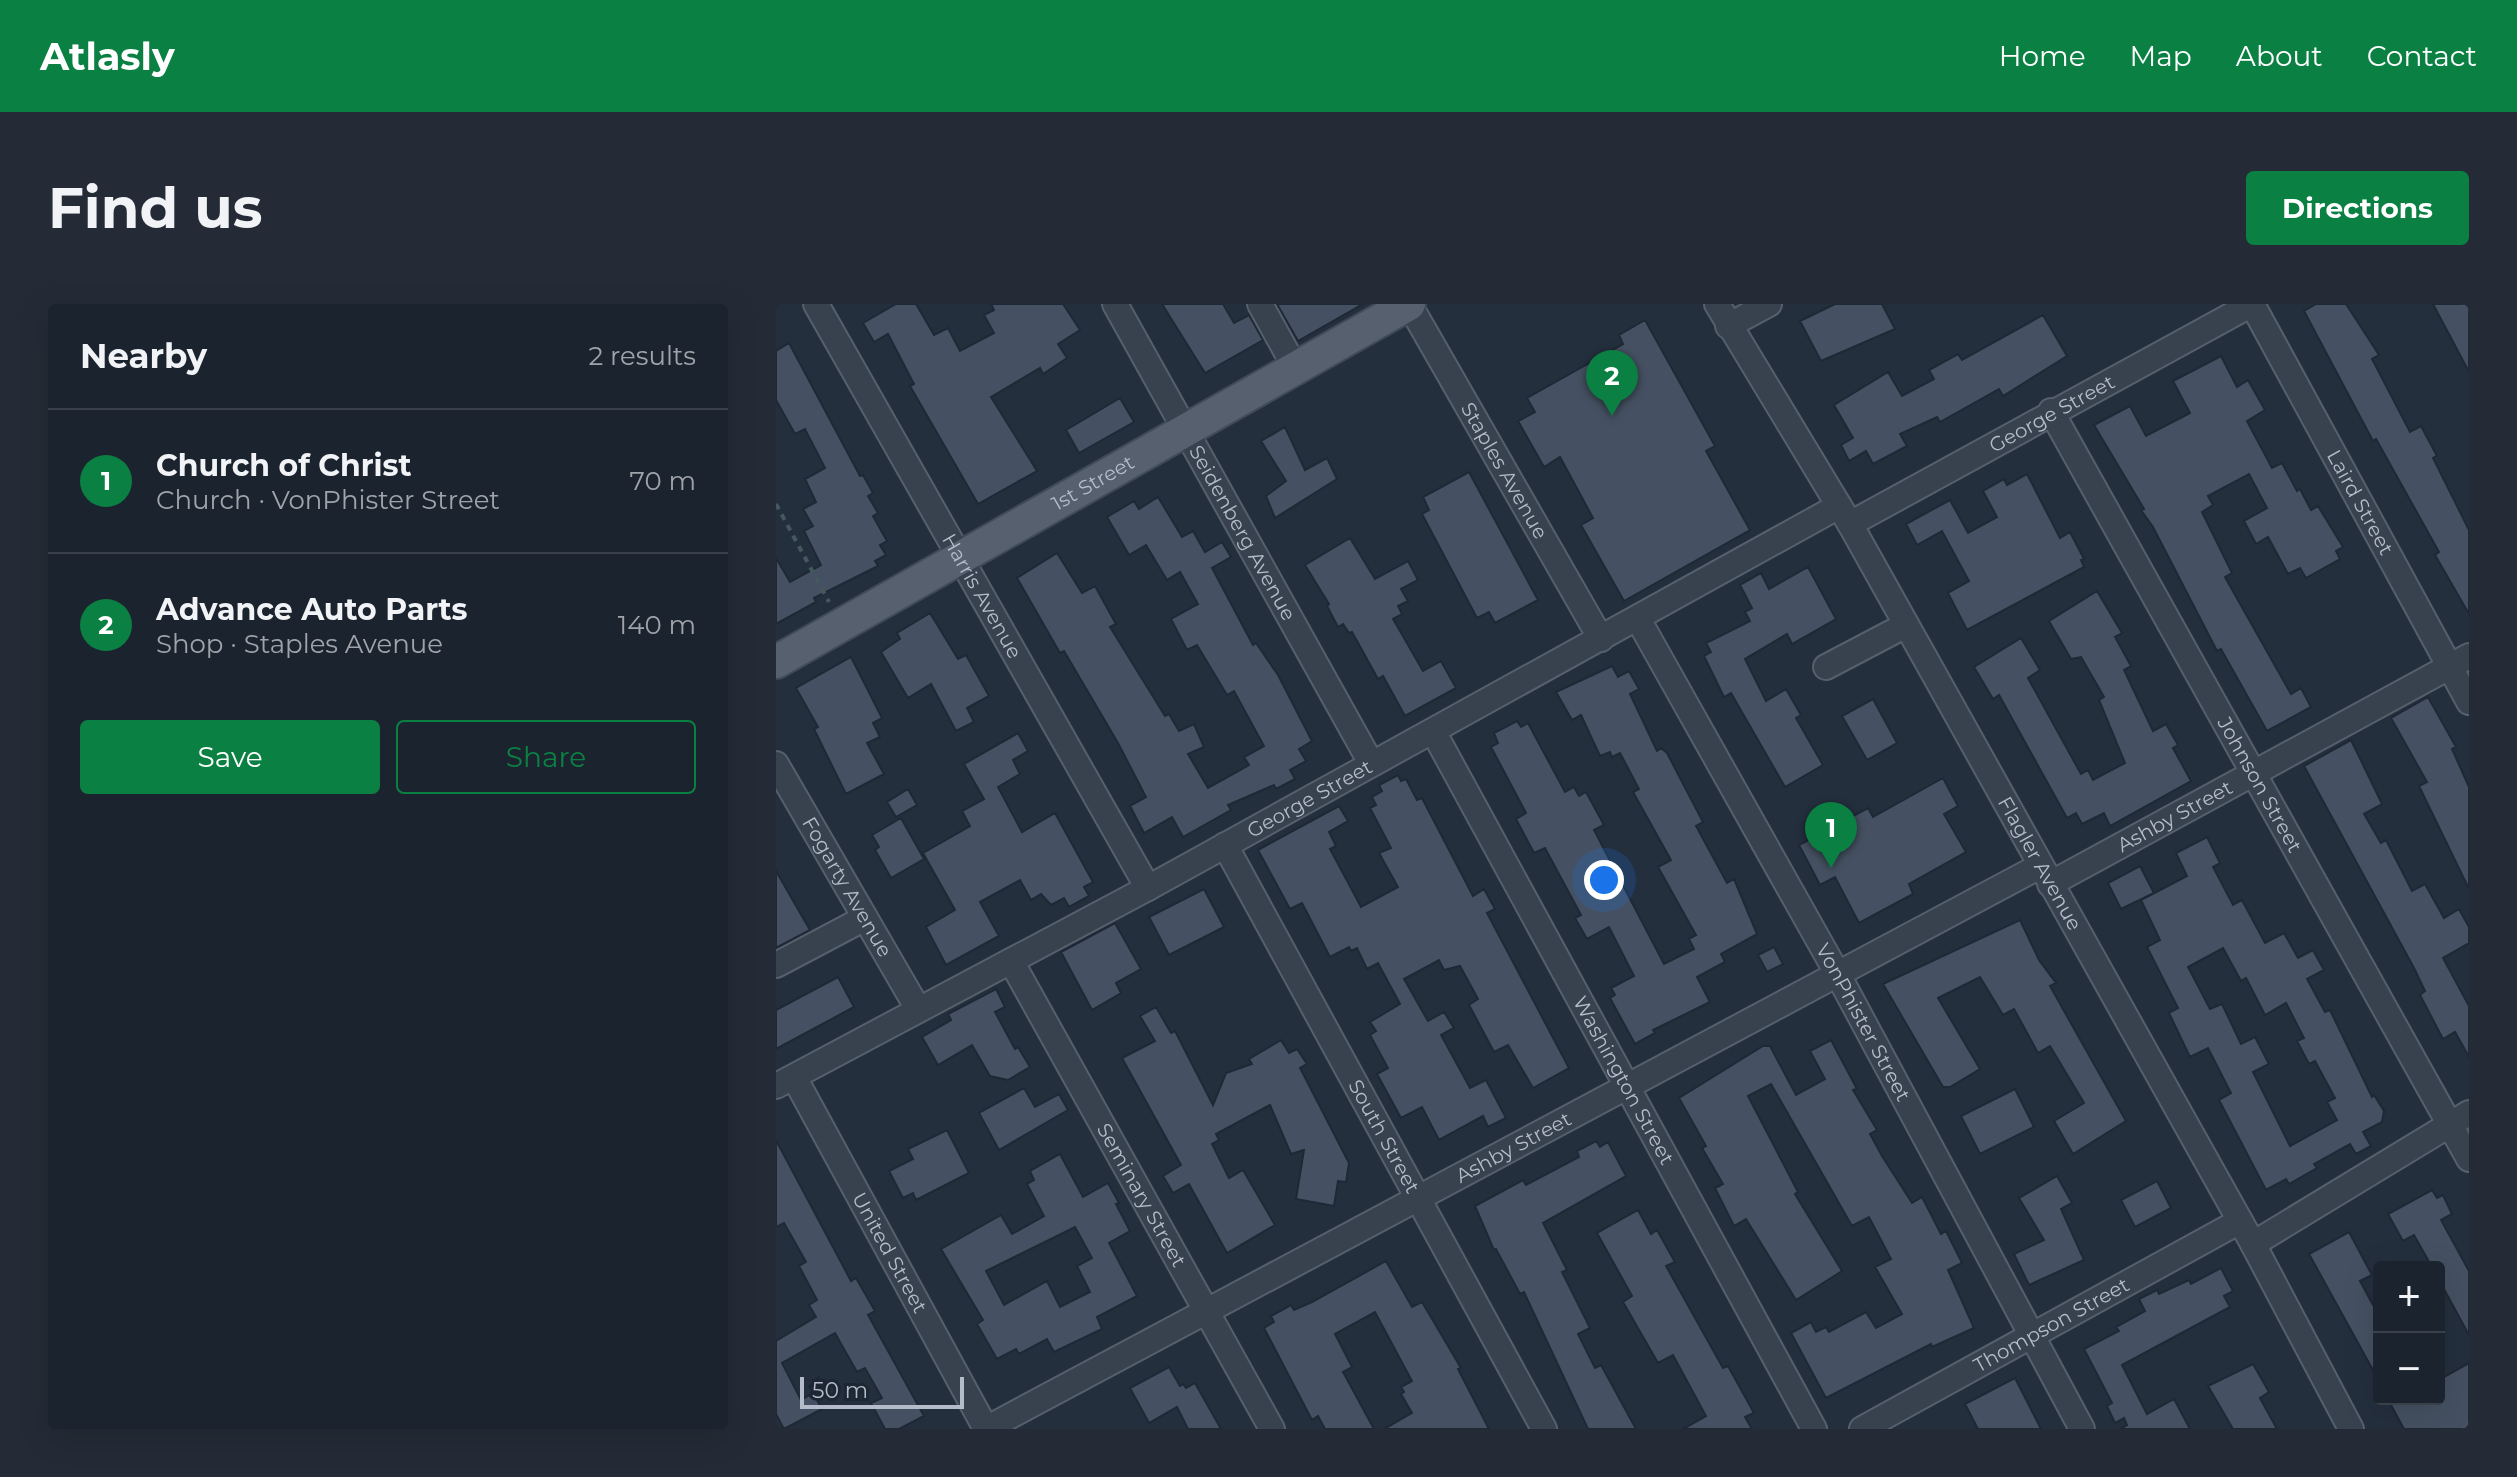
<!DOCTYPE html>
<html lang="en">
<head>
<meta charset="utf-8">
<style>
  body { margin:0; font-family:Montserrat,sans-serif; background:#242b36; color:#f1f3f6 }
  .controls { position:absolute; right:24px; bottom:24px; display:grid; overflow:hidden; border-radius:8px; box-shadow:0 8px 32px #0002 }
  .controls button { width:72px; height:72px; display:grid; place-items:center; padding:0; border:0; border-bottom:2px solid #39404a; background:#1b232e; color:#f1f3f6; font:40px sans-serif }
  .scale { position:absolute; left:24px; bottom:20px; width:164px; box-sizing:border-box; padding-left:8px; border:4px solid #b4bcc9; border-top:0; font-size:22px; line-height:28px; white-space:nowrap; color:#b4bcc9; -webkit-text-stroke:6px #1d2633; paint-order:stroke }
  .you { position:absolute; left:828px; top:576px; width:28px; height:28px; margin:-20px; border:6px solid #fff; border-radius:50%; background:#1a73e8; box-shadow:0 0 0 12px #1a73e833 }
  .badge { display:grid; place-items:center; width:52px; height:52px; border-radius:50%; background:#0b8043; color:#fff; font-size:26px; font-weight:700 }
  .pin { position:absolute; translate:-50% -66px; filter:drop-shadow(0 2px 4px #0008) }
  .pin::after { content:''; position:absolute; top:42px; width:28px; height:24px; background:inherit; clip-path:polygon(0 0,100% 0,50% 100%) }
  .list { margin:0; padding:0; list-style:none }
  h2 { display:flex; justify-content:space-between; align-items:center; height:104px; margin:0; padding:0 32px; font-size:34px }
  h2 small { font-size:26px; font-weight:400; color:#a0a4aa }
  .list li { display:grid; grid-template-columns:52px 1fr auto; gap:24px; align-items:center; box-sizing:border-box; height:144px; padding:0 32px; border-top:2px solid #39404a }
  .list b { display:block; font-size:30px; white-space:nowrap }
  .list p { margin:0; font-size:26px; white-space:nowrap; color:#a0a4aa }
  .list em { font-size:26px; font-style:normal; color:#a0a4aa }
  .actions { display:flex; gap:16px; padding:24px 32px }
  .actions a { flex:1; padding:18px 0; border:2px solid #0b8043; border-radius:8px; text-align:center; font-size:28px; color:#0b8043 }
  .actions .main { background:#0b8043; color:#fff }
  .map { position:relative; flex:none; width:1693px; height:1125px; overflow:hidden; border-radius:8px }
  header { display:flex; align-items:center; gap:48px; box-sizing:border-box; height:112px; padding:0 40px; background:#0b8043; color:#fff }
  header strong { font-size:38px }
  nav { display:flex; gap:44px; margin-inline-start:auto; font-size:28px }
  .intro { display:flex; align-items:center; justify-content:space-between; box-sizing:border-box; height:192px; padding:0 48px }
  h1 { margin:0; font-size:56px }
  .button { padding:20px 36px; border-radius:8px; background:#0b8043; color:#fff; font-size:28px; font-weight:700 }
  main { display:flex; gap:48px; padding:0 48px }
  aside { flex:1; background:#1b232e; border-radius:8px; box-shadow:0 8px 32px #0002 }
  .map>svg:first-child { display:block }
  .building { fill:#455162; stroke:#1f2835; stroke-width:2; fill-rule:evenodd }
  .lines { fill:none; stroke-linecap:round; stroke-linejoin:round }
  .minor-casing { stroke:#565f6c; stroke-width:28 }
  .major-casing { stroke:#414a57; stroke-width:36 }
  .path { stroke:#44595c; stroke-width:4; stroke-dasharray:6 6; stroke-linecap:butt }
  .minor { stroke:#38414e; stroke-width:24 }
  .major { stroke:#56606e; stroke-width:32 }
  .labels { text-anchor:middle; dominant-baseline:central; stroke-width:6; stroke-linejoin:round; paint-order:stroke }
  .street-label { font-size:20px; fill:#b4bcc9; stroke:#1d2633 }
</style>
</head>
<body>
<header>
<strong>Atlasly</strong>
<nav><a>Home</a><a>Map</a><a>About</a><a>Contact</a></nav>
</header>
<div class="intro"><h1>Find us</h1><a class="button">Directions</a></div>
<main>
<aside>
<h2>Nearby<small>2 results</small></h2>
<ul class="list">
<li><span class="badge">1</span><div><b>Church of Christ</b><p>Church · VonPhister Street</p></div><em>70 m</em></li>
<li><span class="badge">2</span><div><b>Advance Auto Parts</b><p>Shop · Staples Avenue</p></div><em>140 m</em></li>
</ul>
<div class="actions"><a class="main">Save</a><a>Share</a></div>
</aside>
<div class="map">
<svg width="1693" height="1125" viewBox="0 0 1693 1125">
  <rect width="100%" height="100%" fill="#242f3e"/>
  <path class="building" d="M 120,0 L 140,0 L 158,31 L 172,24 L 184,47 L 218,29 L 208,11 L 218,6 L 215,0 L 287,0 L 304,26 L 282,40 L 291,54 L 267,70 L 264,64 L 215,93 L 261,167 L 202,200 L 134,82 L 138,80 L 112,30 L 98,38 L 87,19 Z
    M 386,0 L 447,0 L 458,19 L 473,11 L 487,36 L 429,69 Z
    M 501,0 L 587,0 L 522,37 Z
    M 1059,0 L 1106,0 L 1119,25 L 1045,57 L 1024,17 Z
    M 1540,0 L 1570,0 L 1603,51 L 1596,55 L 1634,128 L 1645,122 L 1661,152 L 1657,154 L 1693,226 L 1693,310 L 1659,251 L 1663,248 L 1600,135 L 1597,137 L 1528,7 Z
    M 1657,0 L 1693,0 L 1693,68 Z
    M 1267,11 L 1291,52 L 1227,92 L 1223,85 L 1164,118 L 1161,113 L 1124,130 L 1131,142 L 1097,160 L 1090,147 L 1073,157 L 1065,141 L 1077,134 L 1058,101 L 1112,68 L 1126,92 L 1158,75 L 1153,66 L 1182,50 L 1186,56 Z
    M 869,16 L 939,142 L 930,147 L 974,226 L 848,297 L 805,221 L 817,214 L 784,153 L 768,163 L 742,117 L 759,108 L 751,94 L 847,40 L 843,31 Z
    M 13,39 L 84,172 L 87,171 L 97,189 L 92,192 L 102,209 L 97,212 L 111,237 L 104,241 L 110,251 L 99,257 L 102,262 L 38,294 L 40,298 L 0,320 L 0,254 L 14,278 L 45,261 L 28,227 L 37,222 L 27,205 L 40,198 L 29,175 L 49,164 L 29,125 L 19,130 L 0,96 L 0,47 Z
    M 1445,52 L 1461,83 L 1472,76 L 1489,106 L 1471,117 L 1496,164 L 1506,159 L 1521,187 L 1524,185 L 1535,206 L 1542,202 L 1567,243 L 1560,247 L 1564,255 L 1530,274 L 1524,264 L 1512,270 L 1492,233 L 1480,240 L 1468,217 L 1491,204 L 1473,170 L 1432,192 L 1437,201 L 1426,208 L 1456,269 L 1449,273 L 1515,390 L 1525,384 L 1535,403 L 1491,427 L 1445,345 L 1441,347 L 1377,223 L 1365,206 L 1368,205 L 1318,121 L 1354,102 L 1370,132 L 1414,109 L 1397,77 Z
    M 344,94 L 358,118 L 303,149 L 290,126 Z
    M 509,123 L 529,166 L 551,154 L 561,175 L 499,214 L 490,192 L 510,177 L 485,137 Z
    M 693,168 L 762,296 L 719,319 L 713,308 L 701,314 L 646,210 L 653,206 L 647,193 Z
    M 1251,170 L 1284,234 L 1294,228 L 1308,255 L 1305,256 L 1308,263 L 1191,326 L 1172,289 L 1193,277 L 1166,227 L 1141,241 L 1130,220 L 1174,196 L 1192,229 L 1221,213 L 1207,187 L 1228,175 L 1231,181 Z
    M 382,193 L 406,233 L 417,227 L 429,248 L 446,238 L 455,253 L 436,264 L 477,341 L 480,339 L 502,371 L 536,437 L 523,445 L 530,457 L 514,466 L 519,475 L 500,485 L 498,481 L 452,501 L 455,506 L 407,533 L 396,513 L 368,529 L 354,502 L 370,493 L 342,439 L 288,347 L 284,349 L 241,274 L 281,249 L 306,289 L 319,282 L 340,320 L 334,323 L 389,412 L 393,410 L 403,427 L 418,420 L 428,443 L 412,450 L 432,484 L 461,468 L 473,461 L 468,453 L 488,442 L 458,387 L 451,391 L 421,341 L 411,346 L 395,315 L 422,300 L 404,268 L 391,276 L 370,241 L 353,251 L 331,213 L 358,197 L 363,205 Z
    M 574,234 L 599,275 L 632,257 L 642,276 L 625,285 L 632,297 L 622,302 L 626,310 L 617,315 L 647,367 L 665,357 L 680,384 L 629,412 L 607,372 L 602,375 L 576,328 L 573,329 L 567,320 L 562,323 L 551,302 L 553,300 L 529,261 Z
    M 1032,263 L 1060,315 L 1016,340 L 1011,330 L 969,355 L 990,397 L 1010,385 L 1025,411 L 1020,414 L 1047,461 L 1009,483 L 955,389 L 948,393 L 928,352 L 935,348 L 930,339 L 974,317 L 969,308 L 976,304 L 964,281 L 985,269 L 993,285 Z
    M 1321,287 L 1346,329 L 1339,333 L 1355,362 L 1348,366 L 1377,427 L 1390,420 L 1402,441 L 1397,444 L 1415,477 L 1334,522 L 1328,509 L 1306,520 L 1300,509 L 1291,514 L 1223,391 L 1217,395 L 1198,363 L 1245,334 L 1264,366 L 1252,374 L 1305,470 L 1312,466 L 1317,476 L 1349,459 L 1323,396 L 1328,393 L 1305,353 L 1295,355 L 1273,317 Z
    M 154,309 L 182,355 L 190,351 L 213,392 L 191,404 L 198,418 L 180,427 L 155,380 L 132,394 L 105,348 L 124,335 L 121,329 Z
    M 75,353 L 106,414 L 97,419 L 104,433 L 91,439 L 108,470 L 70,490 L 38,425 L 42,423 L 20,384 Z
    M 836,362 L 842,373 L 853,367 L 863,385 L 854,390 L 881,447 L 885,444 L 891,449 L 927,518 L 920,522 L 951,579 L 958,575 L 981,630 L 945,650 L 949,658 L 921,673 L 934,698 L 877,726 L 879,729 L 859,740 L 834,694 L 839,691 L 835,684 L 858,672 L 833,623 L 811,635 L 799,614 L 805,611 L 769,544 L 758,549 L 740,515 L 750,509 L 715,443 L 722,439 L 718,429 L 741,417 L 745,423 L 752,419 L 789,488 L 798,483 L 803,492 L 810,488 L 828,521 L 818,526 L 888,660 L 918,645 L 913,635 L 920,631 L 882,563 L 895,556 L 857,488 L 863,485 L 844,449 L 836,453 L 834,448 L 824,452 L 805,411 L 796,416 L 780,388 Z
    M 1652,393 L 1680,443 L 1676,445 L 1693,483 L 1693,585 L 1643,482 L 1651,478 L 1615,414 Z
    M 1097,395 L 1121,439 L 1091,456 L 1066,412 Z
    M 242,429 L 252,447 L 237,456 L 244,470 L 222,483 L 246,528 L 279,509 L 317,578 L 308,583 L 313,592 L 293,603 L 288,594 L 275,601 L 265,590 L 255,596 L 244,576 L 204,598 L 223,632 L 170,661 L 150,623 L 179,606 L 147,549 L 194,522 L 186,507 L 208,495 L 188,460 Z
    M 1575,436 L 1606,500 L 1588,510 L 1605,539 L 1610,536 L 1636,587 L 1649,580 L 1668,614 L 1683,605 L 1693,623 L 1693,639 L 1667,654 L 1693,702 L 1693,753 L 1679,728 L 1667,735 L 1644,691 L 1649,687 L 1638,664 L 1528,462 Z
    M 622,471 L 625,477 L 630,475 L 641,496 L 646,494 L 697,592 L 708,585 L 719,605 L 711,609 L 793,764 L 757,784 L 732,741 L 718,748 L 693,701 L 702,695 L 684,662 L 668,666 L 663,656 L 628,675 L 652,717 L 668,708 L 678,724 L 665,731 L 694,784 L 710,776 L 730,814 L 712,823 L 707,812 L 663,836 L 646,803 L 625,814 L 601,770 L 612,764 L 594,731 L 600,727 L 594,718 L 624,700 L 602,659 L 591,665 L 581,644 L 575,647 L 573,643 L 554,653 L 526,599 L 514,605 L 482,546 L 563,502 L 572,517 L 553,528 L 560,542 L 554,545 L 585,603 L 622,583 L 603,549 L 615,544 L 594,504 L 600,501 L 596,493 L 606,487 L 603,481 Z
    M 1167,474 L 1182,502 L 1168,510 L 1190,548 L 1133,580 L 1137,590 L 1083,619 L 1059,573 L 1044,581 L 1023,541 L 1092,504 L 1097,513 Z
    M 132,485 L 141,501 L 120,513 L 111,498 Z
    M 125,514 L 148,555 L 115,574 L 99,546 L 103,543 L 96,531 Z
    M 1431,533 L 1444,559 L 1437,563 L 1457,601 L 1466,596 L 1489,639 L 1508,629 L 1522,654 L 1537,646 L 1548,666 L 1531,675 L 1549,708 L 1554,706 L 1596,793 L 1598,791 L 1608,807 L 1606,818 L 1587,828 L 1595,842 L 1580,850 L 1574,840 L 1538,860 L 1541,864 L 1513,880 L 1510,875 L 1490,886 L 1443,796 L 1455,789 L 1432,744 L 1414,753 L 1393,709 L 1402,704 L 1371,643 L 1384,636 L 1365,596 L 1411,572 L 1400,549 ZM 1447,644 L 1465,677 L 1470,674 L 1489,711 L 1510,699 L 1528,734 L 1521,737 L 1533,760 L 1539,757 L 1559,794 L 1551,798 L 1561,816 L 1514,842 L 1477,768 L 1493,760 L 1479,733 L 1465,740 L 1446,700 L 1434,705 L 1412,663 Z
    M 1364,562 L 1378,589 L 1345,605 L 1332,579 Z
    M 0,567 L 34,626 L 0,644 Z
    M 428,585 L 448,623 L 393,651 L 373,613 Z
    M 1244,616 L 1263,656 L 1280,679 L 1274,682 L 1350,817 L 1297,850 L 1278,817 L 1308,799 L 1274,742 L 1262,749 L 1238,705 L 1227,711 L 1204,673 L 1162,694 L 1204,765 L 1174,783 L 1167,783 L 1107,680 Z
    M 339,619 L 365,665 L 340,679 L 345,689 L 316,706 L 285,648 Z
    M 998,643 L 1007,660 L 991,668 L 982,651 Z
    M 62,673 L 78,703 L 0,745 L 0,706 Z
    M 220,685 L 229,703 L 219,708 L 239,745 L 242,743 L 254,763 L 232,776 L 214,772 L 196,741 L 162,761 L 146,733 L 175,716 L 172,710 Z
    M 380,703 L 395,729 L 399,727 L 437,801 L 450,769 L 476,760 L 473,755 L 505,736 L 513,749 L 521,745 L 531,760 L 524,764 L 573,859 L 570,878 L 562,877 L 558,902 L 520,895 L 528,846 L 515,850 L 494,801 L 440,830 L 443,836 L 436,840 L 453,874 L 467,866 L 499,921 L 451,949 L 413,880 L 397,889 L 387,872 L 405,861 L 346,754 L 379,737 L 364,712 Z
    M 1055,736 L 1081,785 L 1077,786 L 1101,826 L 1094,830 L 1106,852 L 1136,899 L 1146,893 L 1165,930 L 1170,927 L 1186,959 L 1172,966 L 1198,1024 L 1156,1043 L 1155,1040 L 1050,1094 L 1015,1029 L 1035,1018 L 1040,1028 L 1050,1023 L 1053,1028 L 1090,1008 L 1100,1024 L 1126,1010 L 1099,963 L 1115,955 L 1093,913 L 1076,922 L 995,780 L 972,792 L 1022,888 L 1019,890 L 1066,967 L 1020,996 L 970,915 L 958,922 L 939,884 L 947,880 L 926,844 L 930,842 L 903,794 L 987,742 L 994,742 L 1020,791 L 1049,775 L 1034,747 Z
    M 248,784 L 259,803 L 283,790 L 292,806 L 223,846 L 203,809 Z
    M 1239,785 L 1258,823 L 1204,850 L 1185,812 Z
    M 171,826 L 193,869 L 140,896 L 137,889 L 127,894 L 113,867 L 137,855 L 132,845 Z
    M 0,836 L 75,977 L 80,974 L 99,1007 L 92,1011 L 148,1112 L 123,1125 L 109,1125 L 95,1099 L 106,1094 L 89,1064 L 81,1068 L 59,1029 L 6,1059 L 25,1096 L 37,1089 L 46,1105 L 8,1125 L 0,1110 L 0,1037 L 40,1013 L 33,1001 L 41,996 L 23,962 L 30,958 L 8,919 L 0,923 Z
    M 820,837 L 824,843 L 832,838 L 850,872 L 767,919 L 791,966 L 786,968 L 814,1024 L 802,1030 L 819,1064 L 825,1061 L 860,1125 L 812,1125 L 748,988 L 744,990 L 720,945 L 718,946 L 699,902 L 747,876 L 750,881 L 803,853 L 801,847 Z
    M 284,850 L 307,893 L 332,879 L 343,899 L 340,900 L 354,927 L 333,939 L 361,992 L 321,1013 L 326,1025 L 278,1048 L 271,1035 L 243,1050 L 240,1045 L 221,1055 L 201,1020 L 207,1016 L 165,945 L 225,911 L 236,930 L 268,912 L 251,880 L 258,876 L 254,867 ZM 299,923 L 316,954 L 301,962 L 314,988 L 284,1003 L 271,977 L 228,1001 L 210,967 Z
    M 1281,872 L 1296,899 L 1285,905 L 1308,956 L 1253,981 L 1238,950 L 1268,936 L 1243,894 Z
    M 1381,877 L 1395,904 L 1359,923 L 1345,896 Z
    M 1656,886 L 1661,894 L 1667,891 L 1676,910 L 1665,916 L 1693,967 L 1693,1031 L 1663,976 L 1663,963 L 1656,963 L 1638,931 L 1627,937 L 1612,910 Z
    M 862,906 L 875,930 L 881,926 L 899,958 L 890,962 L 947,1064 L 952,1062 L 978,1109 L 969,1113 L 976,1125 L 907,1125 L 930,1112 L 897,1051 L 882,1059 L 847,998 L 856,992 L 821,929 Z
    M 1573,928 L 1596,971 L 1584,977 L 1603,1012 L 1603,1077 L 1533,950 Z
    M 610,957 L 636,1003 L 646,998 L 685,1064 L 682,1065 L 713,1125 L 608,1125 L 636,1109 L 625,1090 L 628,1088 L 625,1083 L 636,1077 L 599,1008 L 559,1030 L 576,1063 L 567,1068 L 598,1125 L 549,1125 L 542,1112 L 536,1116 L 488,1024 L 498,1018 L 495,1012 L 515,1001 L 518,1006 L 536,998 Z
    M 1445,964 L 1457,987 L 1448,992 L 1454,1003 L 1346,1061 L 1371,1110 L 1398,1095 L 1414,1125 L 1344,1125 L 1351,1121 L 1348,1114 L 1339,1119 L 1331,1102 L 1336,1099 L 1308,1045 L 1343,1027 L 1340,1023 L 1369,1007 L 1363,995 L 1381,986 L 1383,990 L 1413,976 L 1415,980 Z
    M 1693,1059 L 1693,1125 L 1628,1125 L 1615,1101 L 1626,1095 L 1663,1095 L 1663,1076 Z
    M 1477,1060 L 1493,1088 L 1484,1094 L 1501,1125 L 1457,1125 L 1432,1082 Z
    M 393,1063 L 404,1082 L 407,1080 L 410,1084 L 419,1079 L 445,1125 L 412,1125 L 401,1103 L 373,1119 L 354,1084 Z
    M 1239,1074 L 1265,1125 L 1202,1125 L 1189,1100 Z"/>
  <g class="lines">
    <g class="minor-casing">
      <g id="minor">
        <path id="s1" d="M 40,0 L 372,584"/>
        <path id="s2" d="M 339,0 L 595,459"/>
        <path d="M 484,0 L 520,65"/>
        <path id="s3" d="M 633,0 L 825,335"/>
        <path id="s4" d="M 941,0 L 1074,220 L 1477,940 L 1575,1125"/>
        <path id="s5" d="M 1476,0 L 1693,398"/>
        <path d="M 952,22 L 993,0"/>
        <path id="s6" d="M 1275,107 L 1693,855"/>
        <path id="s7" d="M 1074,220 L 1476,0"/>
        <path id="s8" d="M 862,315 L 1061,669 L 1306,1125"/>
        <path d="M 1050,363 L 1130,321"/>
        <path id="s9" d="M 657,427 L 1038,1125"/>
        <path id="s10" d="M 0,460 L 142,705"/>
        <path id="s11" d="M 449,541 L 768,1125"/>
        <path id="s12" d="M 1274,580 L 1693,352"/>
        <path id="s13" d="M 235,657 L 496,1125"/>
        <path d="M 0,661 L 89,614"/>
        <path id="s14" d="M 18,773 L 210,1125"/>
        <path id="s15" d="M 0,782 L 372,584 L 1063,202"/>
        <path d="M 1477,940 L 1693,809"/>
        <path id="s16" d="M 210,1125 L 1264,562"/>
        <path id="s17" d="M 1086,1125 L 1464,917"/>
      </g>
    </g>
    <g class="major-casing">
      <g id="major">
        <path id="s18" d="M 0,358 L 633,0"/>
      </g>
    </g>
    <path class="path" d="M 0,200 L 53,298"/>
    <use href="#minor" class="minor"/>
    <use href="#major" class="major"/>
  </g>
  <g class="labels">
    <g class="street-label">
      <text stroke="none"><textPath href="#s7" startOffset="230">George Street</textPath></text>
      <text stroke="none"><textPath href="#s3" startOffset="192">Staples Avenue</textPath></text>
      <text stroke="none"><textPath href="#s18" startOffset="364">1st Street</textPath></text>
      <text stroke="none"><textPath href="#s5" startOffset="226">Laird Street</textPath></text>
      <text stroke="none"><textPath href="#s2" startOffset="262">Seidenberg Avenue</textPath></text>
      <text stroke="none"><textPath href="#s1" startOffset="336">Harris Avenue</textPath></text>
      <text stroke="none"><textPath href="#s6" startOffset="428">Johnson Street</textPath></text>
      <text stroke="none"><textPath href="#s15" startOffset="606">George Street</textPath></text>
      <text stroke="none"><textPath href="#s12" startOffset="142">Ashby Street</textPath></text>
      <text stroke="none"><textPath href="#s4" startOffset="646">Flagler Avenue</textPath></text>
      <text stroke="none"><textPath href="#s10" startOffset="142">Fogarty Avenue</textPath></text>
      <text stroke="none"><textPath href="#s8" startOffset="462">VonPhister Street</textPath></text>
      <text stroke="none"><textPath href="#s9" startOffset="398">Washington Street</textPath></text>
      <text stroke="none"><textPath href="#s11" startOffset="332">South Street</textPath></text>
      <text stroke="none"><textPath href="#s16" startOffset="598">Ashby Street</textPath></text>
      <text stroke="none"><textPath href="#s13" startOffset="268">Seminary Street</textPath></text>
      <text stroke="none"><textPath href="#s14" startOffset="200">United Street</textPath></text>
      <text stroke="none"><textPath href="#s17" startOffset="216">Thompson Street</textPath></text>
    </g>
  </g>
</svg>
<div class="controls">
<button>+</button>
<button>−</button>
</div>
<div class="scale">50 m</div>
<div class="you"></div>
<div class="pin badge" style="left:1055px;top:564px">1</div>
<div class="pin badge" style="left:836px;top:112px">2</div>
</div>
</main>
</body>
</html>
